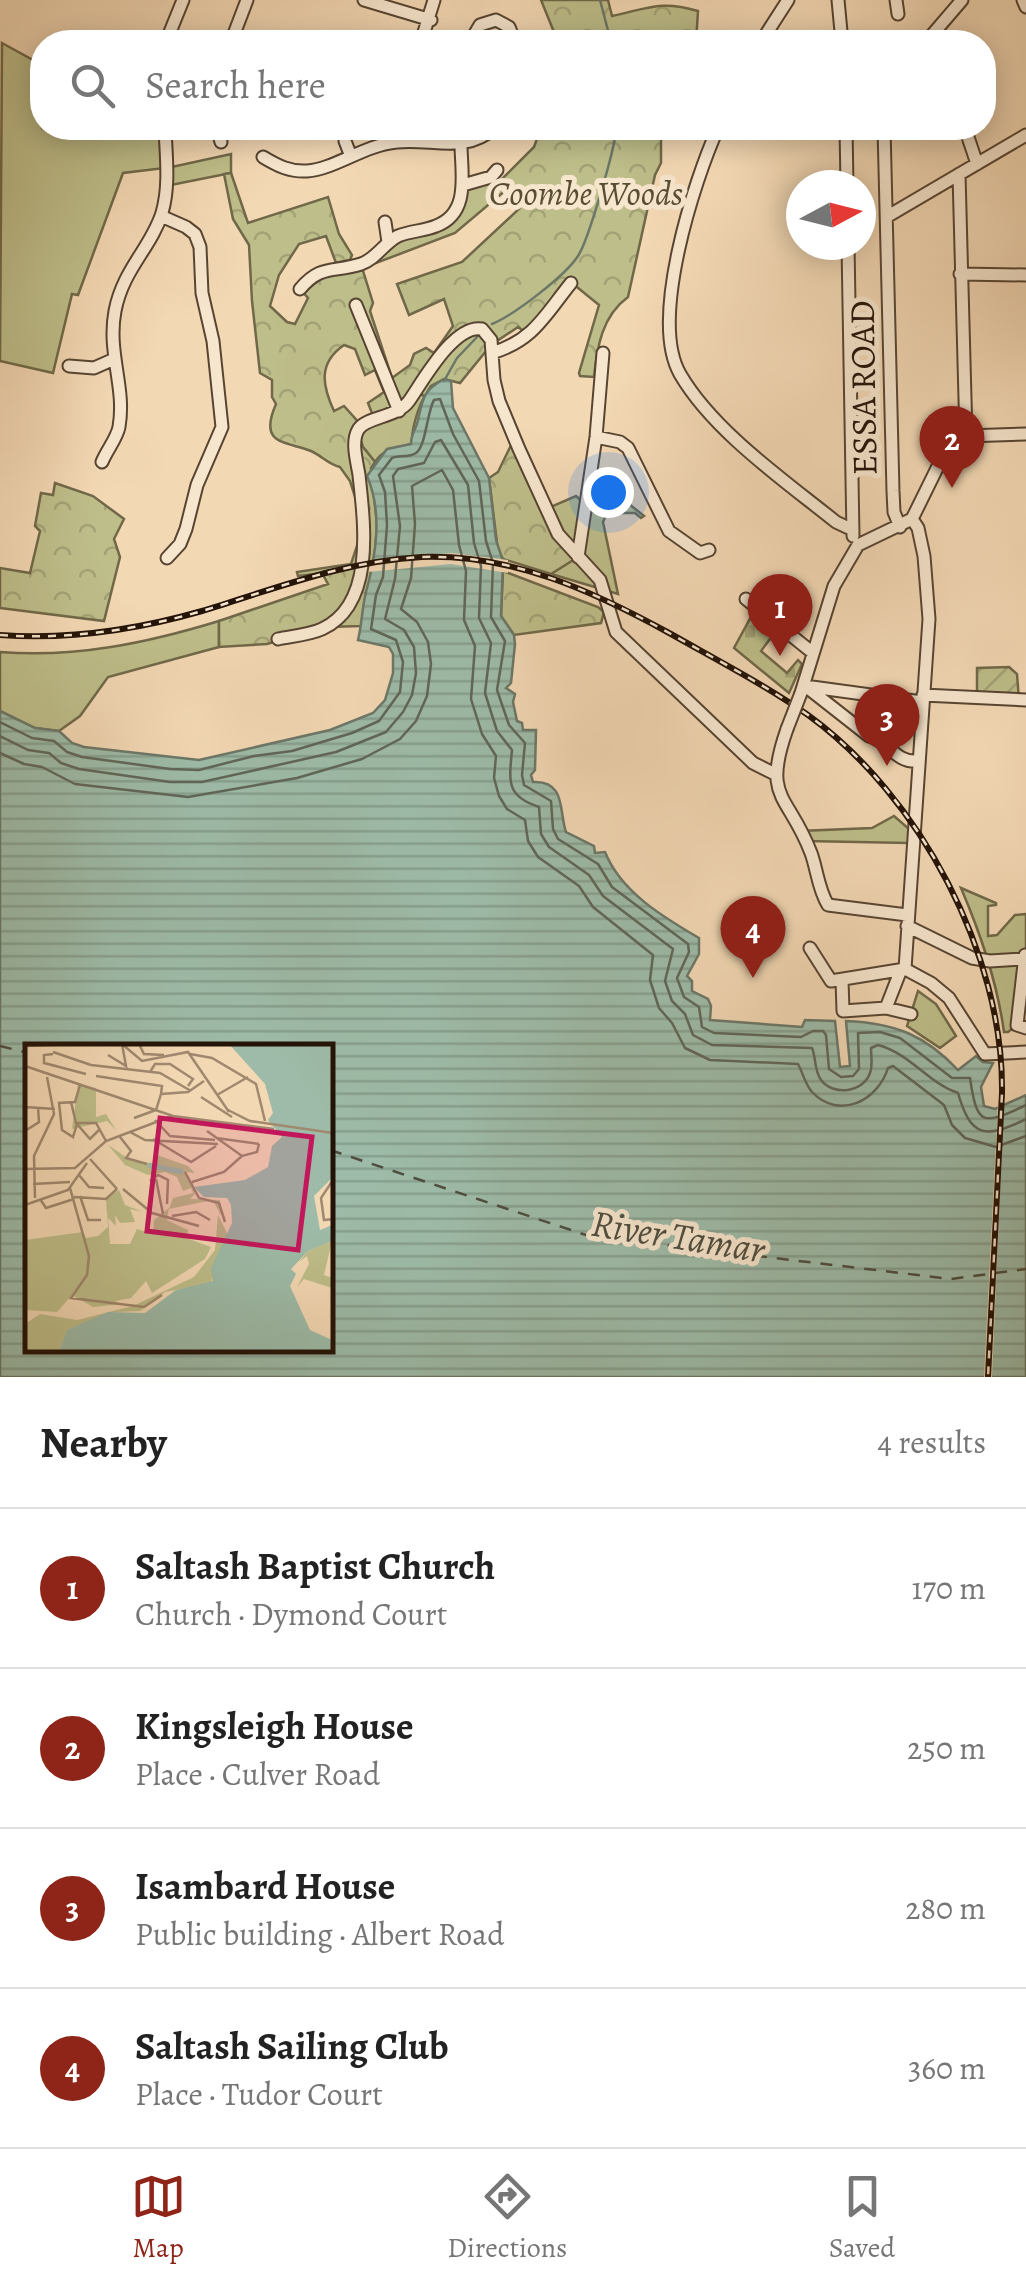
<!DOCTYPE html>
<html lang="en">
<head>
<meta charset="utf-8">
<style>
  body { margin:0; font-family:Alegreya,serif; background:#f2f2f2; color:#222 }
  .compass { position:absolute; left:786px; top:170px; width:90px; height:90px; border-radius:50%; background:#fff; box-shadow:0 5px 25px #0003; rotate:83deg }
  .you { position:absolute; left:608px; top:492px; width:35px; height:35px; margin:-25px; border:8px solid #fff; border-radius:50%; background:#1a73e8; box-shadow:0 0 0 15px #1a73e833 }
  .badge { display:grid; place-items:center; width:65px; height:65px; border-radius:50%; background:#8f2418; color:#fff; font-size:32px; font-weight:700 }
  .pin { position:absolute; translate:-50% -82px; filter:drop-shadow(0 2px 5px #0008) }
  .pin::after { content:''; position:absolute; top:52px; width:35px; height:30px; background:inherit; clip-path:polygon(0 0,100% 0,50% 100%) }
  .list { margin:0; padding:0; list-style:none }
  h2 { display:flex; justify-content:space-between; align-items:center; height:130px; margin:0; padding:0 40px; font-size:42px }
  h2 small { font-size:32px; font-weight:400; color:#767676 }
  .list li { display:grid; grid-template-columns:65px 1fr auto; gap:30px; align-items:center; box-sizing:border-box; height:160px; padding:0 40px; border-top:2px solid #e0e0e0 }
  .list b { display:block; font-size:38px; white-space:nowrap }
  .list p { margin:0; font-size:32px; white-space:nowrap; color:#767676 }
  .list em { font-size:32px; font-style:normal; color:#767676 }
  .icon { flex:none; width:55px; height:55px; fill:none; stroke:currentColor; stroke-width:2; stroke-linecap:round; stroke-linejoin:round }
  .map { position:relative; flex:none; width:1026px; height:1377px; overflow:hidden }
  .search { position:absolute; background:#fff; box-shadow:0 5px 25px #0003; left:30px; right:30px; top:30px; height:110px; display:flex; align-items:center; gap:25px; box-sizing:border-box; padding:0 35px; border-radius:40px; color:#767676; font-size:38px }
  .sheet { height:770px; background:#fff }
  nav { display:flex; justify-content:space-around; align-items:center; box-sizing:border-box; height:140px; border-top:2px solid #e0e0e0; background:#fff; font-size:28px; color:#767676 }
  nav a { display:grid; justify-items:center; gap:5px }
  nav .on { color:#8f2418 }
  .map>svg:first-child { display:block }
  .green { fill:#bebe8a; stroke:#706848; stroke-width:2.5 }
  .forest { fill:url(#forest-crowns); stroke:#706848; stroke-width:2.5 }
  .cemetery { fill:url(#cemetery-stones); stroke:#706848; stroke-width:2.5 }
  .garden { fill:url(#garden-furrows); stroke:#706848; stroke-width:2.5 }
  .water { fill:url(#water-rules); stroke:#6c7768; stroke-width:2.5; fill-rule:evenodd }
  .pier { fill:#f3d8b4 }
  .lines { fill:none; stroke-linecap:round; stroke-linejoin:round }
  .shore { stroke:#606658; stroke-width:2.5 }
  .stream { stroke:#6c7768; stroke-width:2.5 }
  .ferry { stroke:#4e4d3f; stroke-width:2.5; stroke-dasharray:12 10; stroke-linecap:butt }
  .minor-casing { stroke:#574432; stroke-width:15 }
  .minor { stroke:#f7e6ce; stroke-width:11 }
  .rail-casing { stroke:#231207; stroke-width:6 }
  .rail { stroke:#f7e6ce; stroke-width:2.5; stroke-dasharray:8; stroke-linecap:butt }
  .minor-bridge-casing { stroke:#574432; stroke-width:15; stroke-linecap:butt }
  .minor-bridge { stroke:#f7e6ce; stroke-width:11 }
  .labels { text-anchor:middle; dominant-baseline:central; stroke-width:10; stroke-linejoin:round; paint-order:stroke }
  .park-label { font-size:35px; font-style:italic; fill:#594e35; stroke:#f7e6ce }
  .street-label { font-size:35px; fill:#231207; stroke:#f7e6ce }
  .water-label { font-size:38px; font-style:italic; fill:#4e4d3f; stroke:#f7e6ce }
  .inset-river { fill:none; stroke:#9dbba8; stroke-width:5 }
  .inset-road { fill:none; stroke:#a0896f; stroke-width:2.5 }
  .view { fill:#c2185b; fill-opacity:0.15; stroke:#c2185b; stroke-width:5 }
  .inset-edge { fill:none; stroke:#231207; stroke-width:5 }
</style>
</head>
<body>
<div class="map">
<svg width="1026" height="1377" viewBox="0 0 1026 1377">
  <defs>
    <pattern id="forest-crowns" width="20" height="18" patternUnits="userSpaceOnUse" patternTransform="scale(2.5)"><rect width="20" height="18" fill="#bebe8a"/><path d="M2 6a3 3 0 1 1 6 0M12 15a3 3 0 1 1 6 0" fill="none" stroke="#a3a276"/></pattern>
    <pattern id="cemetery-stones" width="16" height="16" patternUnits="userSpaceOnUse" patternTransform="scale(2.5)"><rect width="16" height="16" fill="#bebe8a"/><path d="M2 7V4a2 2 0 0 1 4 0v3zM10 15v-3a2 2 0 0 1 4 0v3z" fill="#a3a276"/></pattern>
    <pattern id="garden-furrows" width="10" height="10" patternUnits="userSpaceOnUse" patternTransform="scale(2.5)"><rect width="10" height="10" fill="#bebe8a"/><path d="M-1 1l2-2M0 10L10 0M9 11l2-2" fill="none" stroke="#a3a276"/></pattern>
    <pattern id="water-rules" width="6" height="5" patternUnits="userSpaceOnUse" patternTransform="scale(2.5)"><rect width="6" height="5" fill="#9dbba8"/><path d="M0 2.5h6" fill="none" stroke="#87a08f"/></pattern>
  </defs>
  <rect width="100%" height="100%" fill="#f3d8b4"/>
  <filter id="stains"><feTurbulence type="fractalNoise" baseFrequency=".002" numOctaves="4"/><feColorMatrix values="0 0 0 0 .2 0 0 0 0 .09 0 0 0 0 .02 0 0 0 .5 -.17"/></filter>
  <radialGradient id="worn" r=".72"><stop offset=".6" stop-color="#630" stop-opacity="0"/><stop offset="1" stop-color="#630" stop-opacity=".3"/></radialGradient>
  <path class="green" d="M 2,43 L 42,65 L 42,128 L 162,128 L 165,168 L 123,173 L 78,295 L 72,294 L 53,373 L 0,361 Z
    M 231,154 L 231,173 L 166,186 L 167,168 Z
    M 491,177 L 498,181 L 495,186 L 506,190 L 455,233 L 376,263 L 367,262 L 388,242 L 450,218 L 463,185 Z
    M 415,392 L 425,396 C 418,407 411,431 412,444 C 399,447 384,448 375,462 L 363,447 L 357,430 Z
    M 576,496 L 594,512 L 624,500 L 644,516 L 641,518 L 635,513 L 620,513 L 616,509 L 607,513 L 603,522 L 618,594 L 551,574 L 577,557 L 546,509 Z
    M 219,621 L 219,647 L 108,677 L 80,716 L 59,731 L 35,728 L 0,711 L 0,652 C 76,658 147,643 219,621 Z
    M 894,816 L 909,829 L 908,843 L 805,841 L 800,831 L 872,828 Z
    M 961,888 L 996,903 L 996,905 L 988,906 L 988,936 L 997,935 L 1015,915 L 1026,914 L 1026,952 L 1017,1025 L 1008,1032 L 1004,1032 C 997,981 981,935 961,888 Z
    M 918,991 L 936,1004 L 956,1036 L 940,1048 L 907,1026 Z"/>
  <path class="forest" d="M 541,0 L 608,0 L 612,16 C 649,8 661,0 698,11 L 696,42 L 558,42 Z
    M 541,128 L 661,128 L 661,163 L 655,175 L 628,297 C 602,316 597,347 594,377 L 580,376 L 579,373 L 599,305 L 572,283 L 529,335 L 518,327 L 491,345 L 460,383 L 444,379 L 431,386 L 425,396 L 415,392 L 375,421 L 368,403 L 384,392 L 375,370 L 365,375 L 355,349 L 344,345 C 318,363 322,385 334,411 L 344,406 L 362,426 L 357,431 L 363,447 L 375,462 L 371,468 L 377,525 L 373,576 L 366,592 L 361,626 L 327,627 L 267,644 L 219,647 L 219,621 L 328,584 L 322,573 L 298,576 L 297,572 L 351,564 L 364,525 L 350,481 L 340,467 C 328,464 322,456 311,451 C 285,441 258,445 276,404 L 272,397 L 272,380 L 260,373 L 252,301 L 249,245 L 233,219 L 224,174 L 231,173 L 248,223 L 328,197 L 339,234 L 352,255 L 350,260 L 336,263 L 326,236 L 299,244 L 279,275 L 270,306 L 287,322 L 295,324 L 308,298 L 300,289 L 313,274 L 356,265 L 363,271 L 373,303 L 370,311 L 392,378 L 410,365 L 414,354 L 426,348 L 434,353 L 453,326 L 444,299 L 409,315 L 397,284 L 462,262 L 520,208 L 521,198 L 513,190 L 495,186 L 534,147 Z
    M 514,439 L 541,499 L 578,557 L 551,574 L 503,559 L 498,551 L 489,478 L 498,472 Z
    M 55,483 L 93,496 L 124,519 L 114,539 L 120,557 L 104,621 L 0,608 L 0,568 L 30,573 L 40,531 L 35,526 L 41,493 L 53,495 Z
    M 503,571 L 598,607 L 604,612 L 601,623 L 514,635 L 501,616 Z"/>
  <path class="cemetery" d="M 751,617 L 773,635 L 761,651 L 787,673 L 798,660 L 802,664 L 789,693 L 734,648 Z"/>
  <path class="garden" d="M 1009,667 L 1017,674 L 1019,700 L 977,698 L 977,668 Z"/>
  <path class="water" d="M 444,379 L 451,381 L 453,408 L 489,478 L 496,540 L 503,561 L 501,616 L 514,635 L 515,644 L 511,683 L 506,688 L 515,694 L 513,702 L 517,721 L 522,723 L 523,730 L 536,730 L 535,770 L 531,775 L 533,782 C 566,780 559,812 566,832 L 594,846 L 595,853 L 605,852 C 621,892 663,917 699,938 L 699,954 L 687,976 L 692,981 L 692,991 L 708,999 L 711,1006 L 710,1020 L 802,1027 L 805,1020 L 835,1021 L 840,1067 L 850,1066 L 846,1021 C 896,1023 926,1036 958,1070 L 976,1056 L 983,1062 L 993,1063 L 981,1087 L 984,1106 L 995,1109 L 1026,1095 L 1026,1377 L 0,1377 L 0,711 L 35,728 L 59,731 L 72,743 L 84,747 L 199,760 L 330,730 L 373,713 L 385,700 L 393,673 L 393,654 L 389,647 L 358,640 C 362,624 362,608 366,592 C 376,555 383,513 367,476 L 387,449 L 411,444 C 411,433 416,430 418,420 C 423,398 423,391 444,379 ZM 28,1047 L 330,1047 L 330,1350 L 28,1350 Z"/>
  <path class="pier" d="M 452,553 L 508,560 L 508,573 L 451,564 L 368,572 L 368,561 Z
    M 1004,1099 L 992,1377 L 984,1377 L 998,1102 Z"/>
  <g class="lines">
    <path class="shore" d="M 0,722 L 32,738 L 54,741 L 67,752 L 82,757 L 170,769 L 199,770 L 254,756 L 292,751 L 352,733 L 379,721 L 400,692 L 403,662 L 396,640 L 371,629 L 376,595 L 383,577 L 387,525 L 385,492 L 379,475 L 392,458 C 399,455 409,458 416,453 C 426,446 427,412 434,400 L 440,399 L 453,434 L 479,481 L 486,541 L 493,563 L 491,617 L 505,641 L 497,690 L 509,725 L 525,743 L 522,775 L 524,785 L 551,801 L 553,829 L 558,839 L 598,864 L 612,887 L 688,944 L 689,952 L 677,978 L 684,997 L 699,1007 L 702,1027 L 714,1033 L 801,1037 L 813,1031 L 823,1031 L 826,1035 L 829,1069 L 841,1077 L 853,1076 L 859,1069 L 858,1033 L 880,1032 L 900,1038 L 952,1078 L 970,1078 C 977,1126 982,1126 1026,1105
      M 0,736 L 28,750 L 49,753 L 61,763 L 79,769 L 170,782 L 202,782 L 336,752 L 386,732 L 403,712 L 412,695 L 416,673 L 414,647 L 404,630 L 385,619 L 395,579 L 400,526 L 393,476 L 398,469 L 424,463 L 435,442 L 441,440 L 468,485 L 474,543 L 481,566 L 479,618 L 491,643 L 485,693 L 497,731 L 512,750 C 509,782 506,796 539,807 L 541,834 L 549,847 L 589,875 L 603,896 L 673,949 L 665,981 L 672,1001 L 685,1014 L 693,1035 L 712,1045 L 812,1048 C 816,1057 814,1070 821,1080 C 833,1096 863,1093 870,1073 C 873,1065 871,1056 871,1048 L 878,1045 C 911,1054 928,1083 958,1093 C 971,1138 985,1139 1026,1119
      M 0,753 L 24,764 L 42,767 L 75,784 L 188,797 L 297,778 L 362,759 L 400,739 L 416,721 L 427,696 L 431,664 L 428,642 L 417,622 L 401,609 L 411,578 L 415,524 L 412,486 L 442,470 L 453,490 L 459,545 L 466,571 L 464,620 L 475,646 L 471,699 L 482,734 L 496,756 L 494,778 L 499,796 L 507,809 L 525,820 L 528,841 L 538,857 L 579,886 L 593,907 L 653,955 L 650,980 L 659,1008 L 672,1023 L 685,1048 L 710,1060 L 798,1064 C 803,1073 805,1084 812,1092 C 840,1121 878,1100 888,1068 L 893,1066 L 944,1105 L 952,1125 L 965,1138 L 996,1147 L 1026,1136"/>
    <path class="stream" d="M 600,0 L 611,42
      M 492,324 C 514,315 565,276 578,256 C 588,241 616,146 616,128
      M 444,381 L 457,358 L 478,336"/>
    <path class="ferry" d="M 0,1046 L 28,1053
      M 330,1150 L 589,1236 L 951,1279 L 1026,1269"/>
    <g class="minor-casing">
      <path id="minor" d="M 364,0 L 431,20
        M 838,0 L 842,42
        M 896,0 L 898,14
        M 1023,0 L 1026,7
        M 166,42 L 183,0
        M 231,42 L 247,0
        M 421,42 L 434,0
        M 470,42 L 480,25 L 496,20 L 509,27 L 515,42
        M 761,42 L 788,0
        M 926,42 L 962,0
        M 217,128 L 221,142
        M 718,128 C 694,181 649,320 680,374 C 713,431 785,481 836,522 L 853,530
        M 846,128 L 847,185
        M 884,128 L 893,491 L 894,512 L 900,527
        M 965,128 L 977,164
        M 165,130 L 199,128
        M 346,132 L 345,141 L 350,154
        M 263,157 C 278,166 290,172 307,171 C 335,169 364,145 397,142 C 431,138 466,154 494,128
        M 959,174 L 966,436
        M 463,185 L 491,177 L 497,170
        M 161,216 L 186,227 L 195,234 L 200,247 L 202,293 L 213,341 L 222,427 L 197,485 L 186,529 L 180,544 L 167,558
        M 888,216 L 1026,135
        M 385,222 L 388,242
        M 848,245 L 853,536
        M 960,274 L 1026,275
        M 300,289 C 321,264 333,273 361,264 C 376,259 384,243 398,236 C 410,231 424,231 436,226 C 471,213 461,173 461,144
        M 356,305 L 399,411
        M 492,353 C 534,340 545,315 571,283
        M 69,366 L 94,368 L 112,360
        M 596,437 L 620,442 L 628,448 L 669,531 L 700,553 L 709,550
        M 102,462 C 107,450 117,438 119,427 C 126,387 107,353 115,311 C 123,269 151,248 162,213 C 170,185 166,156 165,128
        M 578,557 L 596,437 L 603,353
        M 746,599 L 813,653
        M 278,639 C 292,636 309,635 322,629 C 376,604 364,522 359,475 C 357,462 351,442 358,430 C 364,417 397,418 409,401 C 423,381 454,324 482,329 L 491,340 L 494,380 L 499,401 L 519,449 L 558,534 L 600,580 L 616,632 L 753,763 L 775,774
        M 804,685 L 869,736 C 888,741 896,763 917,761
        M 812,687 L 922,702
        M 801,693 L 834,586 L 858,545 L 912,519 L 945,452 L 966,436 L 1026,434
        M 923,695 L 1026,700
        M 787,729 C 762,800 788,793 811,853 C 817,869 818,889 828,905 L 907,915
        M 907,926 L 972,958 L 990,961 L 1024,959
        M 810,948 L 831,981 L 905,969
        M 1025,955 L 1017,1025 L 1026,1028
        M 905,969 L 929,619 L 924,556 L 918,528 L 912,519
        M 905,969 L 931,983 L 949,998 L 985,1054 L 1026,1052
        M 842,980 L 843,1011 L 886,1008 L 911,1014
        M 886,1008 L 900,972"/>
    </g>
    <use href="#minor" class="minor"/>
    <g class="rail-casing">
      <path id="rail" d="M 0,635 C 69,640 136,630 202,611 C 274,589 345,561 422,557 C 513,554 593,591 671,634 C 717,660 765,685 808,715 C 920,796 1004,955 1002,1093 L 988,1377"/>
    </g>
    <use href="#rail" class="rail"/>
    <g class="minor-bridge-casing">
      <path id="minor-bridge" d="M 787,729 L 801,693"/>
    </g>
    <use href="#minor-bridge" class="minor-bridge"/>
  </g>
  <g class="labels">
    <g class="park-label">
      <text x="586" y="193">Coombe Woods</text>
    </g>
    <g class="street-label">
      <text transform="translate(863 388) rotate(-91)">ESSA ROAD</text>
    </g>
    <g class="water-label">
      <text transform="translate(678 1236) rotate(9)">River Tamar</text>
    </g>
  </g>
  <g transform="translate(25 1044)">
    <rect width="308" height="308" fill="#f3d8b4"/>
    <path d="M 53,40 L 71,44 L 71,73 L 81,70 L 91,86 L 82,77 L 47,85 ZM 94,146 L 100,161 L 118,168 L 105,165 L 110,178 L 95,179 L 90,171 L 91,182 L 83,174 L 85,200 L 105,200 L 112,185 L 128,190 L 129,176 L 144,164 L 142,176 L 163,186 L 161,194 L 186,203 L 180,215 L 127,249 L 121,237 L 106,254 L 90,257 L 96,260 L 68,263 L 47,251 L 32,268 L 0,266 L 0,196 L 58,188 L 61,194 L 73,192 L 83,183 L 81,156 ZM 193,171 L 203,191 L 186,239 L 140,248 L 115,267 L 88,268 L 42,286 L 34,307 L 0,307 L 0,280 L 15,270 L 52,276 L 108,262 L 169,233 L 190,206 Z" fill="#bebe8a"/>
    <path d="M 83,101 L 107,117 L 131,120 L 132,111 L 163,122 L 170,129 L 161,128 L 170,150 L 165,155 L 195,156 L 196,172 L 188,156 L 144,165 L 148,154 L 168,149 L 166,144 L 158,147 L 152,133 L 140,128 L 123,131 L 100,121 ZM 307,197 L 299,231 L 307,234 L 307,244 L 279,235 L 272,243 L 284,220 L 282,212 L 274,218 L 283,207 Z" fill="#bebe8a"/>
    <path d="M 204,0 L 307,0 L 307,134 L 289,152 L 295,186 L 307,181 L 307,197 L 283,207 L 266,225 L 271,230 L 265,242 L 285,286 L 307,296 L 307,307 L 34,307 L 42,286 L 83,268 L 120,269 L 151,246 L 188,237 L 186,224 L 207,179 L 206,161 L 202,154 L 179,153 L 169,143 L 220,136 L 243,123 L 247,102 L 257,93 L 243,76 L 248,69 L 240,40 Z" fill="#9dbba8"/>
    <path class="inset-river" d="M 123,121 L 158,128M 248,307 L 228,261 L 225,230 L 265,139 L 275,90"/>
    <path class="inset-road" d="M 97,0 L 117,17 L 163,8 L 204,68M 114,0 L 119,10 L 139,11M 0,2 L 52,0M 28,8 L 66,21M 28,10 L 19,11 L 19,19 L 61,30M 165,10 L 187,14 L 231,40 L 240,77M 83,11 L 101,22 L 97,0M 66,21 L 135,29 L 166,47M 0,22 L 148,72 L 249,85M 125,28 L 130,20 L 145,20 L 168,35 L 163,42M 71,32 L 137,42 L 136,50M 55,41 L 50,58 L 34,59 L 37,86 L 48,93 L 52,80 L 65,95 L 75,85M 136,50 L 163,48 L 179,37M 192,51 L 223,33M 176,53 L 207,73M 46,58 L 51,79 L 71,79 L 81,97M 0,63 L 30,65M 203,66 L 225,77 L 308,89M 109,74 L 131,66 L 136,50M 130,76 L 145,92 L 190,96M 0,87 L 14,78 L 13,63M 182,87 L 217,112 L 232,108 L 234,100M 105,88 L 120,96 L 193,100M 95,93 L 106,107 L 101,114 L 122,120M 191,94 L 234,100M 128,95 L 166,118 L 191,102M 65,115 L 92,145M 0,125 L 50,124 L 81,97 L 147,72M 160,128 L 174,154 L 194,159 L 200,178M 54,131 L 64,143 L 79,144M 131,135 L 138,170M 308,136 L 296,154 L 299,176 L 308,175M 125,137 L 133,131 L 143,136 L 142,160M 167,138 L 199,128 L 217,112M 8,140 L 45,138M 45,144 L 64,212 L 62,231 L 46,254 L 119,263 L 137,251M 98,145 L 127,169 L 174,182M 55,152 L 63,176 L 76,176M 49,153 L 81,155 L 92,145M 10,154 L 9,112 L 29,70 L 22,33M 15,155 L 21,164 L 49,155M 0,161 L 43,146 L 62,119M 147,172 L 171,168 L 185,176"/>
    <path class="view" d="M 135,74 L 287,93 L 273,206 L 122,187 Z"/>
    <rect width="308" height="308" class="inset-edge"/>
  </g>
  <rect width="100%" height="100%" filter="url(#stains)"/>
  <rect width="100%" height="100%" fill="url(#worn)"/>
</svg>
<svg class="compass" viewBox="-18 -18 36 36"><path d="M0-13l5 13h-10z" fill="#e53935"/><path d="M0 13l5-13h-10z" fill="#767676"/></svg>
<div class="you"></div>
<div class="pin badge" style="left:780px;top:656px">1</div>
<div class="pin badge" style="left:952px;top:488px">2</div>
<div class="pin badge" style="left:887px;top:766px">3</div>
<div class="pin badge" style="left:753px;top:978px">4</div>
<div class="search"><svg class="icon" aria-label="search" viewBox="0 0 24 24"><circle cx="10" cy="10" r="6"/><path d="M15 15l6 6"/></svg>Search here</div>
</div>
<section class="sheet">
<h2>Nearby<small>4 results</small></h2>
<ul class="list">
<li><span class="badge">1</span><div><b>Saltash Baptist Church</b><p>Church · Dymond Court</p></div><em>170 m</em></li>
<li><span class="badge">2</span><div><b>Kingsleigh House</b><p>Place · Culver Road</p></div><em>250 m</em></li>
<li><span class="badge">3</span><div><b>Isambard House</b><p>Public building · Albert Road</p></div><em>280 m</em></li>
<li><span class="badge">4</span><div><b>Saltash Sailing Club</b><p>Place · Tudor Court</p></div><em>360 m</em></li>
</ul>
</section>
<nav>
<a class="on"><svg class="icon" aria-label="map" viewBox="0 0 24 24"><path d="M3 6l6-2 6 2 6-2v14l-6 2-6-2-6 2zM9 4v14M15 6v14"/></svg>Map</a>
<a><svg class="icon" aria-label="directions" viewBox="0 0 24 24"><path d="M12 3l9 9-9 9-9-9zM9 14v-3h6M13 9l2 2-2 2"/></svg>Directions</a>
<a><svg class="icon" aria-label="saved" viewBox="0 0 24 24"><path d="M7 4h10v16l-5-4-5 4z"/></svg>Saved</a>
</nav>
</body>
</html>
